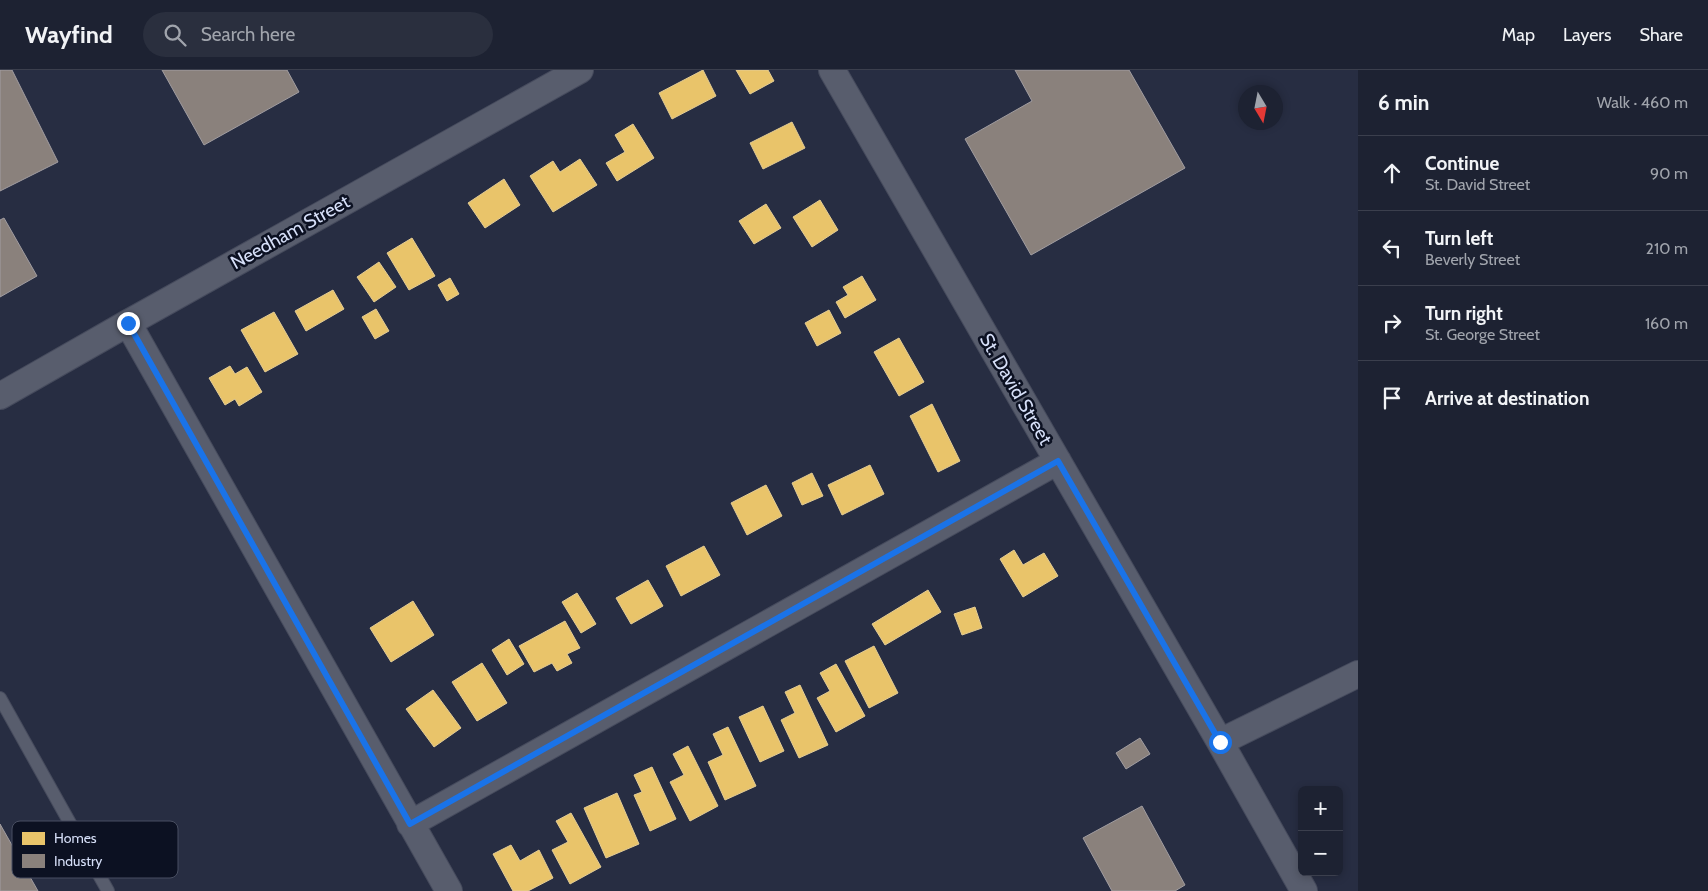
<!DOCTYPE html>
<html lang="en">
<head>
<meta charset="utf-8">
<style>
  body { margin:0; font-family:Cabin,sans-serif; background:#2a2f3e; color:#f1f3f6 }
  .controls { position:absolute; right:15px; bottom:15px; display:grid; overflow:hidden; border-radius:8px; box-shadow:0 2px 8px #0003 }
  .controls button { width:45px; height:45px; display:grid; place-items:center; padding:0; border:0; border-bottom:1px solid #3b3f4d; background:#1d2232; color:#f1f3f6; font:25px sans-serif }
  .compass { position:absolute; left:1238px; top:15px; width:45px; height:45px; border-radius:50%; background:#1d2232; box-shadow:0 2px 8px #0003; rotate:170deg }
  .stop { position:absolute; width:15px; height:15px; margin:-11px; border:4px solid #1a73e8; border-radius:50%; background:#fff }
  .stop.end { background:#1a73e8; border-color:#fff; box-shadow:0 1px 5px #0008 }
  .list { margin:0; padding:0; list-style:none }
  h2 { display:flex; justify-content:space-between; align-items:center; height:65px; margin:0; padding:0 20px; font-size:21px }
  h2 small { font-size:16px; font-weight:400; color:#a0a4ac }
  .list li { display:grid; grid-template-columns:32px 1fr auto; gap:15px; align-items:center; box-sizing:border-box; height:75px; padding:0 20px; border-top:1px solid #3b3f4d }
  .list b { display:block; font-size:19px; white-space:nowrap }
  .list p { margin:0; font-size:16px; white-space:nowrap; color:#a0a4ac }
  .list em { font-size:16px; font-style:normal; color:#a0a4ac }
  .icon { flex:none; width:28px; height:28px; fill:none; stroke:currentColor; stroke-width:2; stroke-linecap:round; stroke-linejoin:round }
  .map { position:relative; flex:none; width:1358px; height:821px; overflow:hidden }
  header { display:flex; align-items:center; gap:30px; box-sizing:border-box; height:70px; padding:0 25px; background:#1d2232; border-bottom:1px solid #3b3f4d }
  header strong { font-size:24px }
  nav { display:flex; gap:28px; margin-inline-start:auto; font-size:18px }
  .search { width:350px; height:45px; background:#2a2f3e; display:flex; align-items:center; gap:12px; box-sizing:border-box; padding:0 18px; border-radius:28px; color:#a0a4ac; font-size:19px }
  main { display:flex }
  aside { flex:1; background:#1d2232 }
  .map>svg:first-child { display:block }
  .homes { fill:#e9c46a; stroke:#e3cc95 }
  .industry { fill:#8a817c; stroke:#a19da1 }
  .lines { fill:none; stroke-linecap:round; stroke-linejoin:round }
  .lane-casing { stroke:#464b5d; stroke-width:14 }
  .street-casing { stroke:#464b5d; stroke-width:28 }
  .lane { stroke:#585d6d; stroke-width:12 }
  .street { stroke:#585d6d; stroke-width:26 }
  .route { stroke:#1a73e8; stroke-width:6 }
  .labels { text-anchor:middle; dominant-baseline:central; stroke-width:5; stroke-linejoin:round; paint-order:stroke }
  .street-label { font-size:19px; fill:#d6dff8; stroke:#0c1122 }
  .key { fill:#0c1122; stroke:#494f62; stroke-width:1 }
  .key-label { font-size:14px; fill:#d6dff8 }
</style>
</head>
<body>
<header>
<strong>Wayfind</strong>
<div class="search"><svg class="icon" aria-label="search" viewBox="0 0 24 24"><circle cx="10" cy="10" r="6"/><path d="M15 15l6 6"/></svg>Search here</div>
<nav><a>Map</a><a>Layers</a><a>Share</a></nav>
</header>
<main>
<div class="map">
<svg width="1358" height="821" viewBox="0 0 1358 821">
  <rect width="100%" height="100%" fill="#272d42"/>
  <path class="homes" d="M 703,0 L 716,26 L 672,49 L 659,23 Z
    M 736,0 L 768,0 L 774,11 L 750,24 Z
    M 792,52 L 805,78 L 763,99 L 750,73 Z
    M 633,54 L 654,88 L 617,111 L 606,93 L 625,82 L 615,65 Z
    M 580,89 L 597,115 L 553,142 L 530,106 L 553,91 L 560,102 Z
    M 504,109 L 520,135 L 485,158 L 468,133 Z
    M 820,130 L 838,160 L 812,177 L 793,147 Z
    M 766,134 L 781,158 L 754,174 L 739,151 Z
    M 412,168 L 435,206 L 409,220 L 387,183 Z
    M 379,192 L 396,217 L 374,232 L 357,207 Z
    M 862,206 L 876,230 L 845,248 L 836,232 L 848,225 L 843,217 Z
    M 450,208 L 459,224 L 447,231 L 438,215 Z
    M 333,220 L 344,239 L 306,261 L 295,241 Z
    M 376,239 L 389,261 L 375,269 L 362,247 Z
    M 829,240 L 841,263 L 817,276 L 805,253 Z
    M 274,242 L 298,284 L 265,302 L 241,260 Z
    M 899,268 L 924,312 L 899,326 L 874,282 Z
    M 230,296 L 235,304 L 247,297 L 262,322 L 239,336 L 235,329 L 225,335 L 209,308 Z
    M 932,334 L 960,391 L 938,402 L 910,346 Z
    M 870,395 L 884,424 L 842,445 L 828,415 Z
    M 812,403 L 823,426 L 802,435 L 792,413 Z
    M 766,415 L 782,446 L 747,465 L 731,433 Z
    M 704,476 L 720,505 L 681,526 L 666,496 Z
    M 1014,480 L 1023,495 L 1044,483 L 1058,506 L 1023,527 L 1000,489 Z
    M 648,510 L 663,536 L 631,554 L 616,528 Z
    M 928,520 L 941,542 L 885,575 L 872,554 Z
    M 577,523 L 596,554 L 581,563 L 562,532 Z
    M 413,531 L 434,565 L 391,592 L 370,558 Z
    M 975,537 L 982,558 L 962,565 L 954,544 Z
    M 565,551 L 580,578 L 567,584 L 572,593 L 557,601 L 552,593 L 534,602 L 519,576 Z
    M 509,569 L 524,594 L 507,605 L 492,580 Z
    M 874,576 L 898,623 L 869,638 L 845,591 Z
    M 482,593 L 507,633 L 477,651 L 452,612 Z
    M 836,594 L 865,646 L 836,662 L 817,628 L 830,621 L 820,603 Z
    M 800,615 L 828,675 L 799,688 L 781,650 L 795,643 L 785,622 Z
    M 433,620 L 461,658 L 434,677 L 406,639 Z
    M 763,636 L 784,681 L 760,692 L 739,647 Z
    M 728,657 L 756,716 L 725,730 L 708,692 L 723,685 L 713,664 Z
    M 688,676 L 718,736 L 690,751 L 670,712 L 684,705 L 673,684 Z
    M 652,697 L 676,749 L 650,761 L 634,725 L 642,722 L 634,705 Z
    M 617,723 L 639,774 L 606,788 L 584,738 Z
    M 571,743 L 601,797 L 570,814 L 552,780 L 568,772 L 556,751 Z
    M 511,775 L 520,791 L 539,780 L 553,808 L 528,821 L 513,821 L 493,784 Z"/>
  <path class="industry" d="M 0,0 L 12,0 L 58,92 L 0,121 Z
    M 162,0 L 287,0 L 299,22 L 204,75 Z
    M 1015,0 L 1129,0 L 1185,98 L 1031,185 L 965,69 L 1032,31 Z
    M 4,148 L 37,206 L 0,227 L 0,150 Z
    M 1140,668 L 1150,684 L 1126,699 L 1116,683 Z
    M 1142,736 L 1185,815 L 1175,821 L 1112,821 L 1083,768 Z
    M 0,754 L 38,821 L 0,821 Z"/>
  <g class="lines">
    <g class="lane-casing">
      <path id="lane" d="M 0,628 L 108,821"/>
    </g>
    <g class="street-casing">
      <path id="street" d="M 832,0 L 1220,672 L 1304,821
        M 128,253 L 449,821
        M 0,326 L 128,253 L 580,0
        M 1220,672 L 1358,604
        M 410,754 L 1058,391"/>
    </g>
    <use href="#lane" class="lane"/>
    <use href="#street" class="street"/>
  </g>
  <g class="lines">
    <path class="route" d="M 128,253 L 410,754 L 1058,391 L 1220,672"/>
  </g>
  <g class="labels">
    <g class="street-label">
      <text transform="translate(290 162) rotate(-29)">Needham Street</text>
      <text transform="translate(1016 319) rotate(60)">St. David Street</text>
    </g>
  </g>
  <rect x="12" y="751" width="166" height="57" rx="8" class="key"/>
  <rect x="22" y="762" width="23" height="13" fill="#e9c46a"/>
  <rect x="22" y="784" width="23" height="14" fill="#8a817c"/>
  <g class="key-label">
    <text x="54" y="773">Homes</text>
    <text x="54" y="796">Industry</text>
  </g>
</svg>
<div class="controls">
<button>+</button>
<button>−</button>
</div>
<svg class="compass" viewBox="-18 -18 36 36"><path d="M0-13l5 13h-10z" fill="#e53935"/><path d="M0 13l5-13h-10z" fill="#a0a4ac"/></svg>
<div class="stop" style="left:1220px;top:672px"></div>
<div class="stop end" style="left:128px;top:253px"></div>
</div>
<aside>
<h2>6 min<small>Walk · 460 m</small></h2>
<ul class="list">
<li><svg class="icon" aria-label="ahead" viewBox="0 0 24 24"><path d="M12 20V5M6 11l6-6 6 6"/></svg><div><b>Continue</b><p>St. David Street</p></div><em>90 m</em></li>
<li><svg class="icon" aria-label="left" viewBox="0 0 24 24"><path d="M17 20v-9H6M10 6l-5 5 5 5"/></svg><div><b>Turn left</b><p>Beverly Street</p></div><em>210 m</em></li>
<li><svg class="icon" aria-label="right" viewBox="0 0 24 24"><path d="M7 20v-9h11M14 6l5 5-5 5"/></svg><div><b>Turn right</b><p>St. George Street</p></div><em>160 m</em></li>
<li><svg class="icon" aria-label="arrive" viewBox="0 0 24 24"><path d="M6 21V4h12l-3 4 3 4H6"/></svg><div><b>Arrive at destination</b></div></li>
</ul>
</aside>
</main>
</body>
</html>
